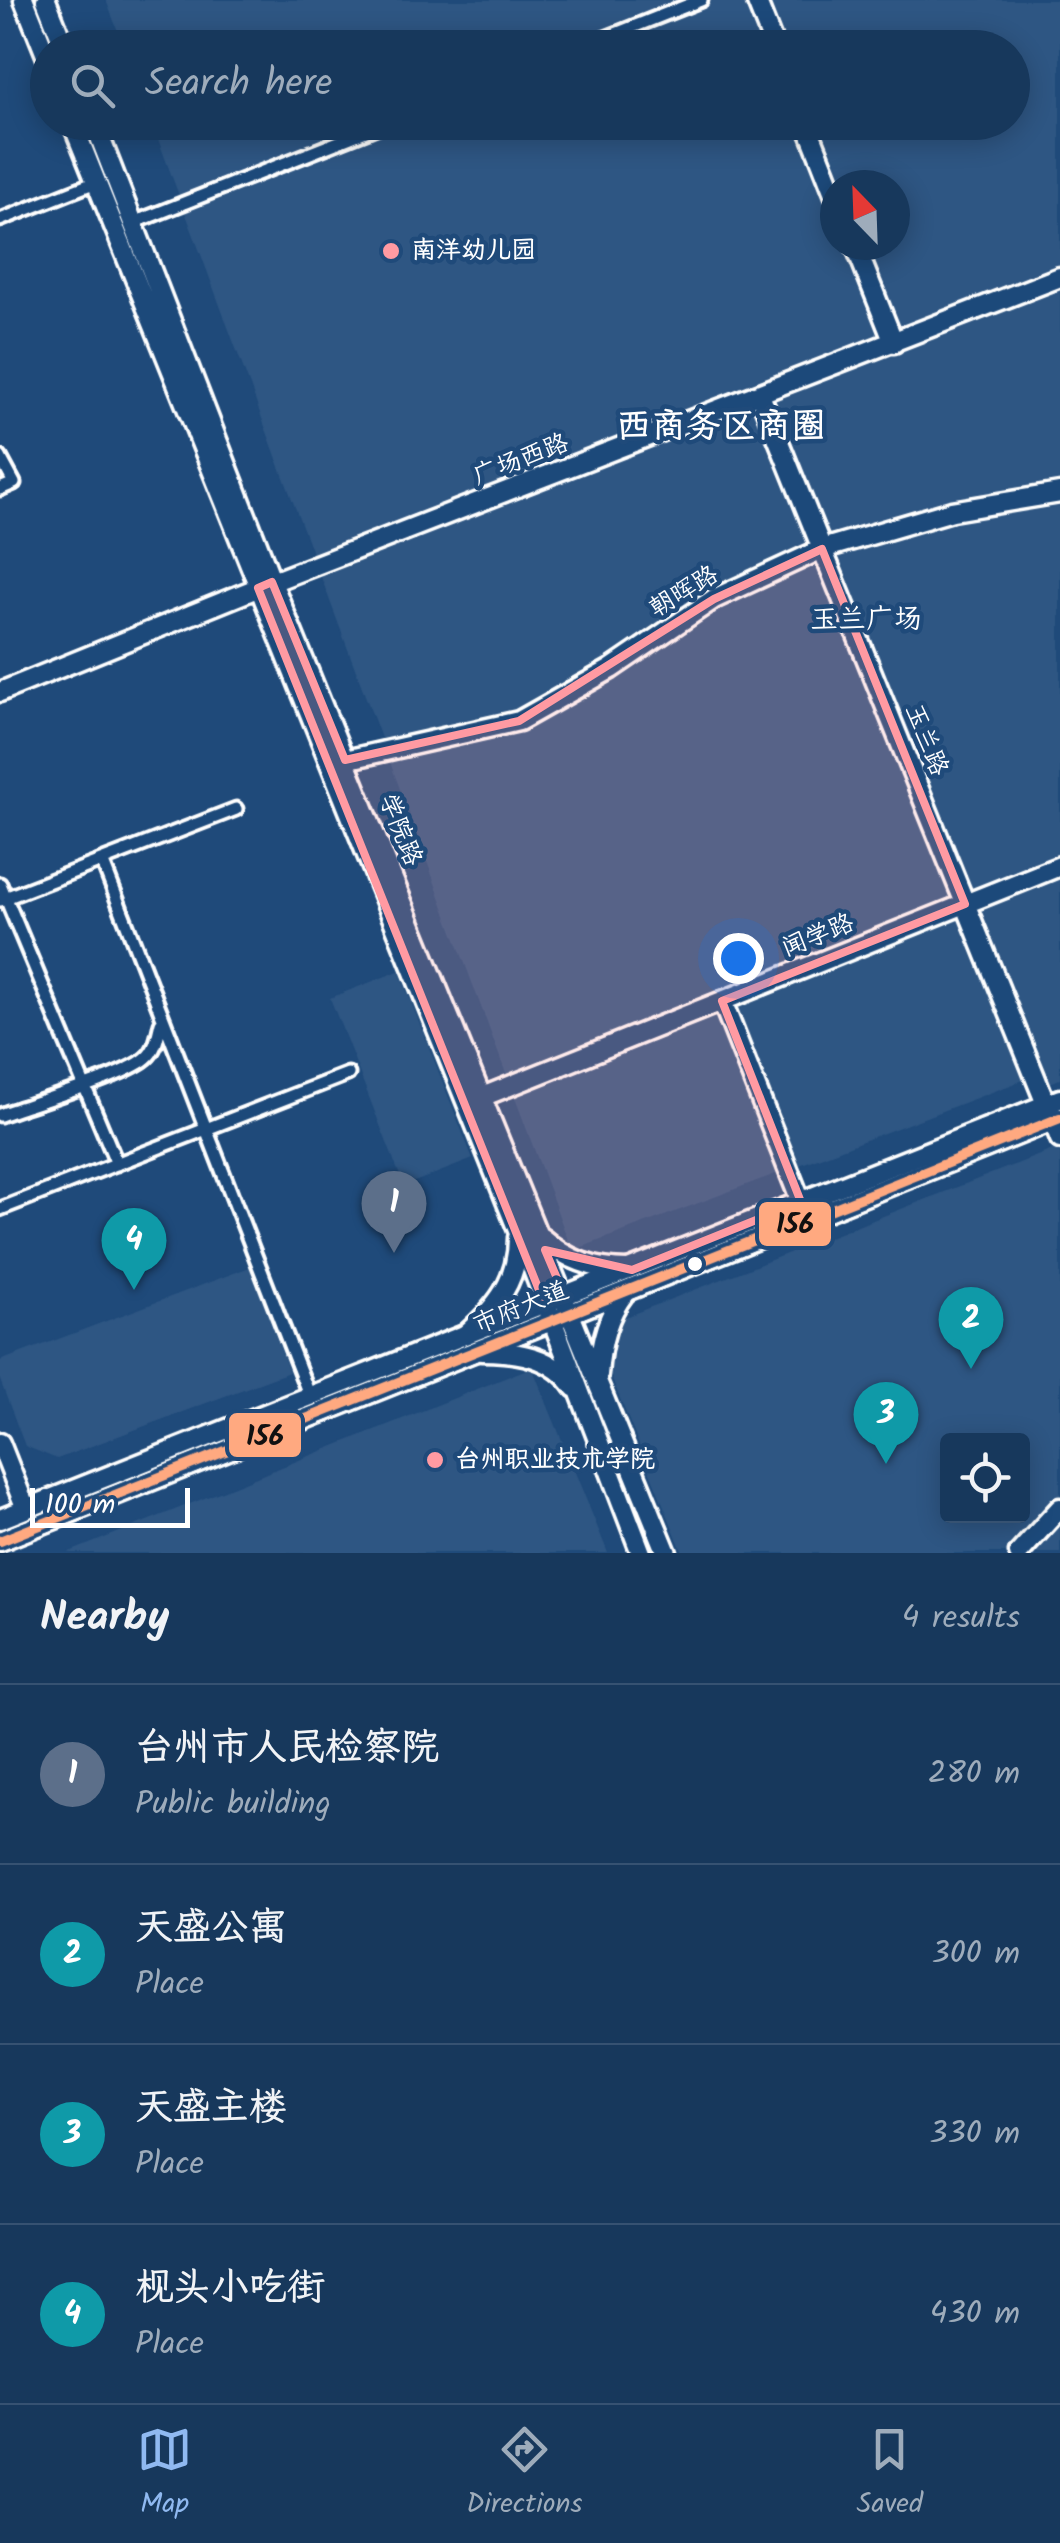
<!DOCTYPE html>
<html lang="en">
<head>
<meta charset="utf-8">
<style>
  body { margin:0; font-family:Kalam,"LXGW WenKai TC",sans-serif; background:#244365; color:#f1f3f6 }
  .controls { position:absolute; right:30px; bottom:30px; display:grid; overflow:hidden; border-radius:10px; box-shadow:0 5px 25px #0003 }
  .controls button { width:90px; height:90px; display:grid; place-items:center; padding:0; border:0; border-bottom:2px solid #365272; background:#17385c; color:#f1f3f6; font:50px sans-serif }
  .compass { position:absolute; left:820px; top:170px; width:90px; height:90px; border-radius:50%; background:#17385c; box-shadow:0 5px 25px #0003; rotate:337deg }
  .scale { position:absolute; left:30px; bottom:25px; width:160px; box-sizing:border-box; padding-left:10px; border:5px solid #fff; border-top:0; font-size:28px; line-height:35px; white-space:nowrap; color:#fff; -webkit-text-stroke:8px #1f4a7a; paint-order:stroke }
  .you { position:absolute; left:738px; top:958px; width:35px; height:35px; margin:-25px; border:8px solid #fff; border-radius:50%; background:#1a73e8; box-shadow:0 0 0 15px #1a73e833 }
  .badge { display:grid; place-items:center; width:65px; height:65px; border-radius:50%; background:#90b9f0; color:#fff; font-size:32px; font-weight:700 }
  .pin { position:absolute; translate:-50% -82px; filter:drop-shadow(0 2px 5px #0008) }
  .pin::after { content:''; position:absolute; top:52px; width:35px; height:30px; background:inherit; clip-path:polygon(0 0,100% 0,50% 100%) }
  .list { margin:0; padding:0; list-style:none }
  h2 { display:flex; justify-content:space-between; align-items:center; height:130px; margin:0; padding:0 40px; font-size:42px }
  h2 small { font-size:32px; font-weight:400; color:#9eacbb }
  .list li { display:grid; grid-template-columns:65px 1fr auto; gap:30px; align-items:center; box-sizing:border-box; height:180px; padding:0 40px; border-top:2px solid #365272 }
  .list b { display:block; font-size:38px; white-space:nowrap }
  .list p { margin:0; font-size:32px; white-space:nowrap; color:#9eacbb }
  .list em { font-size:32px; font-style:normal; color:#9eacbb }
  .icon { flex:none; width:55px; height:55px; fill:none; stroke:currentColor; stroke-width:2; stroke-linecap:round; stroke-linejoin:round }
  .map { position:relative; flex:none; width:1060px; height:1553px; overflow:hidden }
  .search { position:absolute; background:#17385c; box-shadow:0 5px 25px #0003; left:30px; right:30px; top:30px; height:110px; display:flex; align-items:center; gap:25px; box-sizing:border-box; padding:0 35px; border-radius:55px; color:#9eacbb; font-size:38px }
  .sheet { height:850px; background:#17385c }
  nav { display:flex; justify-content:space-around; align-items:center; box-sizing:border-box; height:140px; border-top:2px solid #365272; background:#17385c; font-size:28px; color:#9eacbb }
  nav a { display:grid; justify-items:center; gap:5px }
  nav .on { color:#90b9f0 }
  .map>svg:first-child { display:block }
  .built { fill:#2e5683; fill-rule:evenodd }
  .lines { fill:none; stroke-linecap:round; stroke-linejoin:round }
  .street-casing { stroke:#fff; stroke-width:19 }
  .secondary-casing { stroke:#fff; stroke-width:25 }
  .primary-casing { stroke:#fff; stroke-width:25 }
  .street { stroke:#1f4a7a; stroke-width:11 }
  .secondary { stroke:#1f4a7a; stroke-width:18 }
  .primary { stroke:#1f4a7a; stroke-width:18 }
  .bus-1-casing { stroke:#1f4a7a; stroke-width:18 }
  .bus-1 { stroke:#ffa980; stroke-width:10 }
  .marked { fill:#ff9aa2; fill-opacity:0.2; stroke:#ff9aa2; stroke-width:8; stroke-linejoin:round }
  .poi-dot { fill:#ff9aa2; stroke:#1f4a7a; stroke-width:4 }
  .bus-dot { fill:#fff; stroke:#1f4a7a; stroke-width:4 }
  .labels { text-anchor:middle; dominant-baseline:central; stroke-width:9; stroke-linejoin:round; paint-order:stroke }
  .poi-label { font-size:25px; font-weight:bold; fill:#fff; stroke:#1f4a7a; text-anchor:start }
  .street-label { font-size:25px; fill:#fff; stroke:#1f4a7a }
  .neighbourhood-label { font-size:28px; fill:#fff; stroke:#1f4a7a }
  .district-label { font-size:35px; font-weight:bold; fill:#fff; stroke:#1f4a7a }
  .line-badge { stroke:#1f4a7a; stroke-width:4 }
  .pale-badge-label { font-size:28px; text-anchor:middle; font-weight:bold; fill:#111 }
</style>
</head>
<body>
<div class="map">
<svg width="1060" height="1553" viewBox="0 0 1060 1553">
  <rect width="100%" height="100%" fill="#1f4a7a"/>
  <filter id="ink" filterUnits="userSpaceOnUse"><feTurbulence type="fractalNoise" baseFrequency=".01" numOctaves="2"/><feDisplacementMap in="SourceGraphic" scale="20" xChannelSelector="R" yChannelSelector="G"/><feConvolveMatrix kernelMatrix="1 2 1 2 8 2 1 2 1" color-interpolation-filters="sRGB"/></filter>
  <g filter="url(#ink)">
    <path class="built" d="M 106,0 L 1060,0 L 1060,1079 L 1047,1084 L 1042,1073 L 572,1251 L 152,123 L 1012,122 L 1012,48 L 124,47 ZM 835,185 L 895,185 L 895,245 L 835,245 Z
      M 399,971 L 473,1159 L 404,1186 L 330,998 Z
      M 1060,1147 L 1060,1553 L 683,1553 L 592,1330 ZM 948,1440 L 1022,1440 L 1022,1516 L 948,1516 Z
      M 250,1267 L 289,1372 L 57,1459 L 25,1446 L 0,1380 L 0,1361 Z
      M 532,1367 L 608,1553 L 67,1553 Z"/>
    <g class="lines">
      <g class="street-casing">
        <path id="street" d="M 580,48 L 701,0
          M 0,220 L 96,182
          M 133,223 L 389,122
          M 0,457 L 14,483 L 0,489
          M 103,863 L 310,1397
          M 0,884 L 117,1164
          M 0,900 L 236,809
          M 0,1115 C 30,1104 126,1076 146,1058 C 156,1050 158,1035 161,1023
          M 0,1209 L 348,1074"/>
      </g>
      <g class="secondary-casing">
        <path id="secondary" d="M 24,0 L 48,60
          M 46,0 L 65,48
          M 756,0 L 775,48
          M 72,122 L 519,1233 L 641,1553
          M 94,122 L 272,582 L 667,1553
          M 806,122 L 835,196
          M 855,245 L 894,343
          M 760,395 L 1046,1104
          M 0,692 L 272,582 L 1060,277
          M 345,760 L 519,721 L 611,669 L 714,599 L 822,549 L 952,511 L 1060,493
          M 722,1001 L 801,1202
          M 482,1097 L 1060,866
          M 1053,1121 L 1060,1139
          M 542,1238 C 567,1260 594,1270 628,1270
          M 466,1334 C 497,1306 518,1281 518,1238
          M 481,1351 C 517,1351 553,1356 575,1388
          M 598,1375 C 600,1346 606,1317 624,1294
          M 0,1443 L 26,1509
          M 1019,1553 L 1060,1508"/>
      </g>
      <g class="primary-casing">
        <path id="primary" d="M 0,1519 L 1060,1099
          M 0,1541 L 1060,1118"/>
      </g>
      <use href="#street" class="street"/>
      <use href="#secondary" class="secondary"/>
      <use href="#primary" class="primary"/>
      <g class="bus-1-casing">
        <path id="bus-1" d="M 0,1541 L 1060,1118"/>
      </g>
      <use href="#bus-1" class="bus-1"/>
    </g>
  </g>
  <path class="marked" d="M 822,549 L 965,904 L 722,1001 L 801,1202 L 632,1270 L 545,1250 L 565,1297 L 545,1305 L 258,588 L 272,582 L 345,760 L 519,721 L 714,599 Z"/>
  <g class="poi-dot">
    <circle cx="391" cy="251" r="10"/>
    <circle cx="435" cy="1460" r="10"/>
  </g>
  <circle class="bus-dot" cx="695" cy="1264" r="9"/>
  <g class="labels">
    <g class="poi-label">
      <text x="411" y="251">南洋幼儿园</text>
      <text x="455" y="1460">台州职业技术学院</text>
    </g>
    <g class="street-label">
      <text transform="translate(521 460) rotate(-21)">广场西路</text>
      <text transform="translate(684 592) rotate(-31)">朝晖路</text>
      <text transform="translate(926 740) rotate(68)">玉兰路</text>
      <text transform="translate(400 830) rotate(68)">学院路</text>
      <text transform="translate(818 936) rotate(-22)">闻学路</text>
      <text transform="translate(521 1308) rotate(-22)">市府大道</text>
    </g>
    <g class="neighbourhood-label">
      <text x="866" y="620">玉兰广场</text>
    </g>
    <g class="district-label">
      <text x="721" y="428">西商务区商圈</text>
    </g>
  </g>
  <g class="line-badge">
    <rect x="757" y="1200" width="76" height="48" rx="10" fill="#ffa980"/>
    <rect x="227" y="1411" width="76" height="48" rx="10" fill="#ffa980"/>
  </g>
  <g class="pale-badge-label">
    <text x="795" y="1233">156</text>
    <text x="265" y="1445">156</text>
  </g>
</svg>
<div class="controls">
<button><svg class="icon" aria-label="locate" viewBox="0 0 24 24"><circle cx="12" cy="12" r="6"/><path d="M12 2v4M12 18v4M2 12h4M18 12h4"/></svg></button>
</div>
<svg class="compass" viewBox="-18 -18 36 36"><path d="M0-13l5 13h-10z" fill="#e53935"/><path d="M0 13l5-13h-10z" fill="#9eacbb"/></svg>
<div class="scale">100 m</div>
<div class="you"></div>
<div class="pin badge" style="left:394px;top:1253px;background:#5c6f8a">1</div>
<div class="pin badge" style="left:971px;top:1369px;background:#0f9aa8">2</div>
<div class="pin badge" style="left:886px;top:1464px;background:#0f9aa8">3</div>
<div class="pin badge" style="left:134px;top:1290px;background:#0f9aa8">4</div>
<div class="search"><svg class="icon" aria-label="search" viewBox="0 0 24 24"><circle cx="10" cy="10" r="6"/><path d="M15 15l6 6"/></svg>Search here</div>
</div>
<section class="sheet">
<h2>Nearby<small>4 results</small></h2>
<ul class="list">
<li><span class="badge" style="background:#5c6f8a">1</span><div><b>台州市人民检察院</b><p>Public building</p></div><em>280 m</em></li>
<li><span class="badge" style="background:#0f9aa8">2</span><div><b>天盛公寓</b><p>Place</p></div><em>300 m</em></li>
<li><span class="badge" style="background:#0f9aa8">3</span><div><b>天盛主楼</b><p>Place</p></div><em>330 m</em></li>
<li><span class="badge" style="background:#0f9aa8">4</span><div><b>枧头小吃街</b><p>Place</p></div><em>430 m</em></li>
</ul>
</section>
<nav>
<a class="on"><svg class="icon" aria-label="map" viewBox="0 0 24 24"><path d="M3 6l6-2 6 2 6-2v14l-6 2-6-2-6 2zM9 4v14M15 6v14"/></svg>Map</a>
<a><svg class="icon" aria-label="directions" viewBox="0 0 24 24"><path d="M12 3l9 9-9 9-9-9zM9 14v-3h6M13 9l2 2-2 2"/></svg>Directions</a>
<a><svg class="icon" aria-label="saved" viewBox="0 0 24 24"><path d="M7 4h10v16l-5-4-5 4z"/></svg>Saved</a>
</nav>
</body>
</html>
